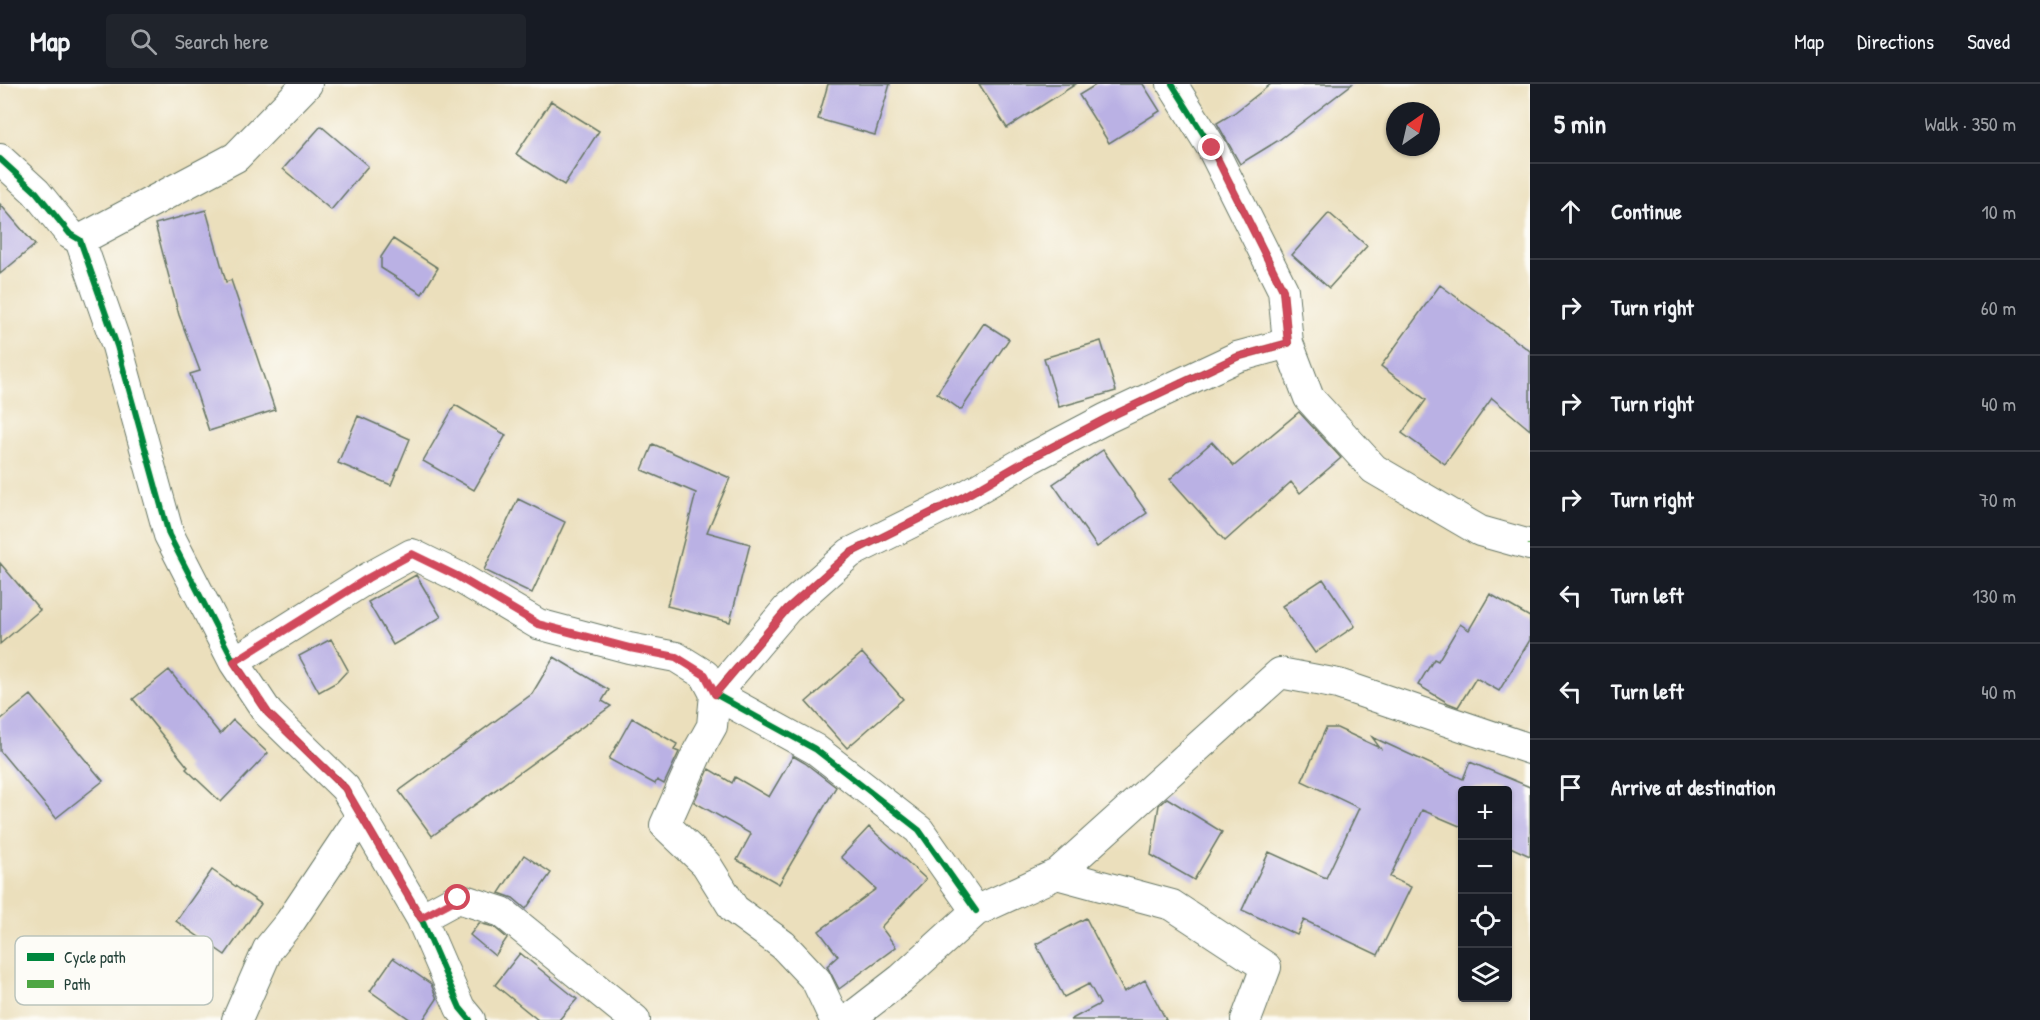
<!DOCTYPE html>
<html lang="en">
<head>
<meta charset="utf-8">
<style>
  body { margin:0; font-family:"Patrick Hand",sans-serif; background:#20242c; color:#f1f3f6 }
  .controls { position:absolute; right:18px; bottom:18px; display:grid; overflow:hidden; border-radius:6px; box-shadow:0 2px 4px #0004 }
  .controls button { width:54px; height:54px; display:grid; place-items:center; padding:0; border:0; border-bottom:2px solid #363941; background:#171b24; color:#f1f3f6; font:30px sans-serif }
  .compass { position:absolute; left:1386px; top:18px; width:54px; height:54px; border-radius:50%; background:#171b24; box-shadow:0 2px 4px #0004; rotate:34deg }
  .stop { position:absolute; width:18px; height:18px; margin:-14px; border:4px solid #d1495b; border-radius:50%; background:#fff }
  .stop.end { background:#d1495b; border-color:#fff; box-shadow:0 2px 6px #0008 }
  .list { margin:0; padding:0; list-style:none }
  h2 { display:flex; justify-content:space-between; align-items:center; height:78px; margin:0; padding:0 24px; font-size:26px }
  h2 small { font-size:20px; font-weight:400; color:#9ea1a6 }
  .list li { display:grid; grid-template-columns:39px 1fr auto; gap:18px; align-items:center; box-sizing:border-box; height:96px; padding:0 24px; border-top:2px solid #363941 }
  .list b { display:block; font-size:22px; white-space:nowrap }
  .list em { font-size:20px; font-style:normal; color:#9ea1a6 }
  .icon { flex:none; width:33px; height:33px; fill:none; stroke:currentColor; stroke-width:2; stroke-linecap:round; stroke-linejoin:round }
  .map { position:relative; flex:none; width:1530px; height:936px; overflow:hidden }
  header { display:flex; align-items:center; gap:36px; box-sizing:border-box; height:84px; padding:0 30px; background:#171b24; border-bottom:2px solid #363941 }
  header strong { font-size:28px }
  nav { display:flex; gap:33px; margin-inline-start:auto; font-size:21px }
  .search { width:420px; height:54px; background:#20242c; display:flex; align-items:center; gap:15px; box-sizing:border-box; padding:0 21px; border-radius:6px; color:#9ea1a6; font-size:22px }
  main { display:flex }
  aside { flex:1; background:#171b24 }
  .map>svg:first-child { display:block }
  .building { fill:#bab1e4 }
  .lines { fill:none; stroke-linecap:round; stroke-linejoin:round }
  .street-casing { stroke:#667664; stroke-width:32 }
  .street { stroke:#fff; stroke-width:30 }
  .quiet { stroke:#4fa644; stroke-width:4.5; stroke-dasharray:9 4.5; stroke-linecap:butt }
  .cycleway-casing { stroke:#fdfcf7; stroke-width:10 }
  .cycleway { stroke:#00873e; stroke-width:6 }
  .route { stroke:#d1495b; stroke-width:8 }
  .key { fill:#fdfcf7; stroke:#bac3bc; stroke-width:1.5 }
  .key-label { font-size:16px; fill:#1f3d34 }
</style>
</head>
<body>
<header>
<strong>Map</strong>
<div class="search"><svg class="icon" aria-label="search" viewBox="0 0 24 24"><circle cx="10" cy="10" r="6"/><path d="M15 15l6 6"/></svg>Search here</div>
<nav><a>Map</a><a>Directions</a><a>Saved</a></nav>
</header>
<main>
<div class="map">
<svg width="1530" height="936" viewBox="0 0 1530 936">
  <rect width="100%" height="100%" fill="#fdfcf7"/>
  <filter id="ink" filterUnits="userSpaceOnUse"><feTurbulence type="fractalNoise" baseFrequency=".0167" numOctaves="2"/><feDisplacementMap in="SourceGraphic" scale="12" xChannelSelector="R" yChannelSelector="G"/><feConvolveMatrix kernelMatrix="1 2 1 2 8 2 1 2 1" color-interpolation-filters="sRGB"/></filter>
  <filter id="wash" filterUnits="userSpaceOnUse"><feTurbulence type="fractalNoise" baseFrequency=".008" numOctaves="4" result="noise"/><feDisplacementMap in="SourceGraphic" scale="24" xChannelSelector="R" yChannelSelector="G"/><feGaussianBlur stdDeviation="1.35" result="paint"/><feColorMatrix in="noise" values="0 0 0 0 0 0 0 0 0 0 0 0 0 0 0 0 0 1.4 0 .05"/><feComposite in="paint" operator="in"/></filter>
  <g filter="url(#wash)">
    <rect width="100%" height="100%" fill="#ebdfbc"/>
    <g id="blocks">
      <path class="building" d="M 828,0 L 890,0 L 875,51 L 818,35 Z
        M 979,0 L 1076,0 L 1007,44 Z
        M 1097,0 L 1143,0 L 1160,27 L 1109,59 L 1079,11 Z
        M 1271,0 L 1352,0 L 1279,56 L 1240,80 L 1217,39 L 1234,29 Z
        M 551,17 L 599,47 L 564,101 L 516,70 Z
        M 321,42 L 368,82 L 331,126 L 283,85 Z
        M 0,120 L 35,161 L 0,190 Z
        M 206,126 L 226,198 L 231,196 L 275,326 L 209,347 L 190,290 L 200,287 L 179,231 L 155,140 Z
        M 1329,129 L 1367,162 L 1329,204 L 1292,171 Z
        M 393,155 L 438,184 L 422,210 L 381,184 L 381,173 Z
        M 1440,201 L 1530,267 L 1530,346 L 1492,314 L 1445,380 L 1402,349 L 1426,316 L 1381,282 Z
        M 984,239 L 1009,255 L 961,326 L 937,309 Z
        M 1101,257 L 1116,307 L 1059,323 L 1044,274 Z
        M 455,321 L 506,351 L 474,406 L 423,377 Z
        M 1299,328 L 1341,374 L 1300,409 L 1291,398 L 1225,457 L 1170,395 L 1212,358 L 1234,382 Z
        M 358,332 L 410,355 L 391,401 L 338,379 Z
        M 653,360 L 730,394 L 707,448 L 750,460 L 730,538 L 667,522 L 696,409 L 642,386 Z
        M 1103,366 L 1147,429 L 1097,463 L 1053,400 Z
        M 518,415 L 565,438 L 532,509 L 484,486 Z
        M 0,479 L 40,526 L 0,560 Z
        M 416,491 L 441,533 L 393,561 L 368,518 Z
        M 1323,495 L 1355,542 L 1315,569 L 1282,522 Z
        M 1490,510 L 1530,533 L 1530,556 L 1499,607 L 1476,594 L 1458,623 L 1448,619 L 1418,601 L 1434,575 L 1438,577 L 1460,540 L 1469,546 Z
        M 331,555 L 348,586 L 337,598 L 319,608 L 299,572 Z
        M 862,569 L 903,615 L 847,664 L 806,618 Z
        M 554,573 L 609,606 L 602,617 L 611,622 L 432,752 L 399,707 L 532,610 Z
        M 169,586 L 220,650 L 233,636 L 268,669 L 221,718 L 186,685 L 188,683 L 133,615 Z
        M 31,611 L 103,697 L 56,734 L 0,667 L 0,636 Z
        M 632,634 L 677,660 L 674,666 L 679,668 L 664,700 L 657,696 L 655,700 L 609,675 Z
        M 1326,644 L 1337,644 L 1380,664 L 1372,653 L 1463,695 L 1470,678 L 1530,703 L 1530,772 L 1508,762 L 1508,706 L 1462,706 L 1462,743 L 1422,726 L 1390,793 L 1411,803 L 1378,871 L 1304,836 L 1297,851 L 1242,826 L 1269,768 L 1326,794 L 1359,724 L 1302,697 Z
        M 793,672 L 805,679 L 836,703 L 779,800 L 737,776 L 751,750 L 694,718 L 709,685 L 732,699 L 735,693 L 769,713 Z
        M 1167,714 L 1222,748 L 1194,796 L 1151,771 L 1159,721 Z
        M 869,743 L 926,795 L 881,843 L 896,863 L 839,905 L 827,882 L 838,872 L 819,847 L 876,805 L 841,773 Z
        M 524,771 L 551,789 L 526,825 L 513,814 L 499,809 Z
        M 212,786 L 261,820 L 225,871 L 176,837 Z
        M 1086,834 L 1124,908 L 1145,896 L 1166,936 L 1070,936 L 1100,920 L 1089,900 L 1064,913 L 1036,860 Z
        M 479,839 L 494,843 L 507,854 L 495,872 L 470,851 Z
        M 520,869 L 577,915 L 559,936 L 538,936 L 495,901 Z
        M 393,874 L 431,900 L 437,915 L 423,936 L 411,936 L 370,907 Z"/>
    </g>
  </g>
  <g filter="url(#ink)">
    <use href="#blocks" fill-opacity="0" stroke="#667664" stroke-width="1.5"/>
    <g class="lines">
      <g class="street-casing">
        <path id="street" d="M 0,75 L 36,108 L 70,150 L 80,156 L 117,262 L 169,451 L 234,578 L 268,629 L 345,704 L 421,834 L 460,924 L 470,936
          M 80,156 L 236,73 L 307,0
          M 1288,259 L 1309,314 L 1374,385 L 1480,447 L 1530,461
          M 234,578 L 368,494 L 412,470 L 457,492 L 538,540 L 629,564 L 676,573 L 705,591 L 715,610 L 712,642 L 698,667 L 665,741 L 706,780 L 734,825 L 783,861 L 816,896 L 835,936
          M 1057,790 L 1172,821 L 1266,883 L 1246,936
          M 976,827 L 919,746 L 815,665 L 715,610 L 787,525 L 850,469 L 965,412 L 1031,374 L 1107,334 L 1237,273 L 1288,259 L 1283,206 L 1212,64 L 1172,0
          M 421,834 L 458,814 L 502,828 L 635,936
          M 237,936 L 268,865 L 290,838 L 361,732
          M 848,936 L 901,895 L 976,827 L 1057,790 L 1280,589 L 1338,600 L 1530,665"/>
      </g>
      <use href="#street" class="street"/>
      <path class="quiet" d="M 1530,461 L 1530,460"/>
      <g class="cycleway-casing">
        <path id="cycleway" d="M 0,75 L 36,108 L 70,150 L 80,156 L 117,262 L 169,451 L 234,578 L 268,629 L 345,704 L 421,834 L 460,924 L 470,936
          M 976,827 L 919,746 L 815,665 L 715,610 L 787,525 L 850,469 L 965,412 L 1031,374 L 1107,334 L 1237,273 L 1288,259 L 1283,206 L 1212,64 L 1172,0"/>
      </g>
      <use href="#cycleway" class="cycleway"/>
    </g>
  </g>
  <g class="lines" filter="url(#ink)">
    <path class="route" d="M 458,814 L 421,834 L 345,704 L 268,629 L 234,578 L 368,494 L 412,470 L 457,492 L 538,540 L 630,564 L 676,573 L 705,591 L 715,610 L 787,525 L 850,469 L 965,412 L 1031,374 L 1107,334 L 1237,273 L 1288,259 L 1283,206 L 1212,64"/>
  </g>
  <rect x="15" y="852" width="198" height="69" rx="9" class="key"/>
  <rect x="27" y="869" width="27" height="8" fill="#00873e"/>
  <rect x="27" y="896" width="27" height="8" fill="#4fa644"/>
  <g class="key-label">
    <text x="64" y="879">Cycle path</text>
    <text x="64" y="906">Path</text>
  </g>
</svg>
<div class="controls">
<button>+</button>
<button>−</button>
<button><svg class="icon" aria-label="locate" viewBox="0 0 24 24"><circle cx="12" cy="12" r="6"/><path d="M12 2v4M12 18v4M2 12h4M18 12h4"/></svg></button>
<button><svg class="icon" aria-label="layers" viewBox="0 0 24 24"><path d="M12 4l9 5-9 5-9-5zM3 14l9 5 9-5"/></svg></button>
</div>
<svg class="compass" viewBox="-18 -18 36 36"><path d="M0-13l5 13h-10z" fill="#e53935"/><path d="M0 13l5-13h-10z" fill="#9ea1a6"/></svg>
<div class="stop" style="left:458px;top:814px"></div>
<div class="stop end" style="left:1212px;top:64px"></div>
</div>
<aside>
<h2>5 min<small>Walk · 350 m</small></h2>
<ul class="list">
<li><svg class="icon" aria-label="ahead" viewBox="0 0 24 24"><path d="M12 20V5M6 11l6-6 6 6"/></svg><div><b>Continue</b></div><em>10 m</em></li>
<li><svg class="icon" aria-label="right" viewBox="0 0 24 24"><path d="M7 20v-9h11M14 6l5 5-5 5"/></svg><div><b>Turn right</b></div><em>60 m</em></li>
<li><svg class="icon" aria-label="right" viewBox="0 0 24 24"><path d="M7 20v-9h11M14 6l5 5-5 5"/></svg><div><b>Turn right</b></div><em>40 m</em></li>
<li><svg class="icon" aria-label="right" viewBox="0 0 24 24"><path d="M7 20v-9h11M14 6l5 5-5 5"/></svg><div><b>Turn right</b></div><em>70 m</em></li>
<li><svg class="icon" aria-label="left" viewBox="0 0 24 24"><path d="M17 20v-9H6M10 6l-5 5 5 5"/></svg><div><b>Turn left</b></div><em>130 m</em></li>
<li><svg class="icon" aria-label="left" viewBox="0 0 24 24"><path d="M17 20v-9H6M10 6l-5 5 5 5"/></svg><div><b>Turn left</b></div><em>40 m</em></li>
<li><svg class="icon" aria-label="arrive" viewBox="0 0 24 24"><path d="M6 21V4h12l-3 4 3 4H6"/></svg><div><b>Arrive at destination</b></div></li>
</ul>
</aside>
</main>
</body>
</html>
